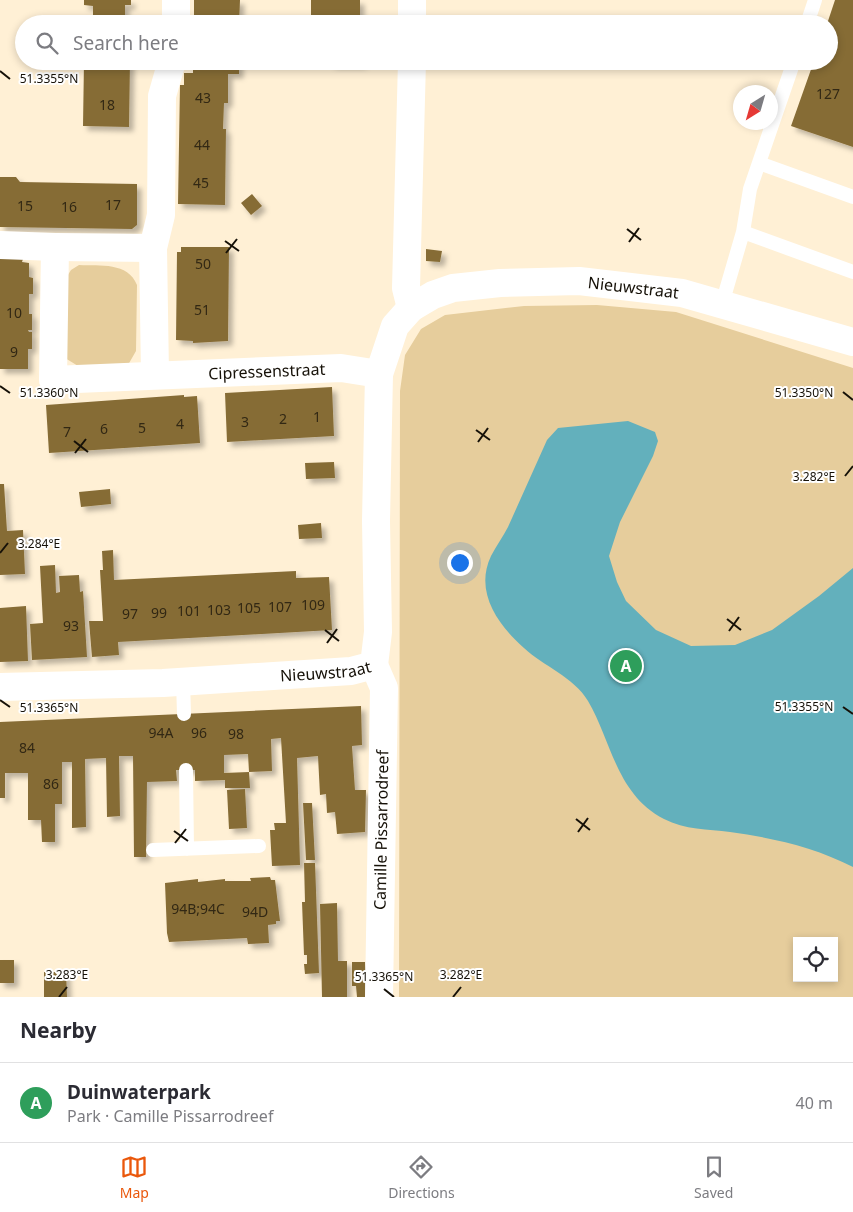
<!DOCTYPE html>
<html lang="en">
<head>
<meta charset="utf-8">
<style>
  body { margin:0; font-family:"Noto Sans",sans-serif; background:#f7f7f7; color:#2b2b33 }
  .controls { position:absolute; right:15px; bottom:15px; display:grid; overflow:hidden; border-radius:0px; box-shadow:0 2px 8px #0003 }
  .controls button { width:45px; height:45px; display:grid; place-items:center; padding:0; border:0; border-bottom:1px solid #e1e1e2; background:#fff; color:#2b2b33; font:25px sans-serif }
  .compass { position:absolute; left:733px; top:85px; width:45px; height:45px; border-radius:50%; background:#fff; box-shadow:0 2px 8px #0003; rotate:217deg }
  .you { position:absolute; left:459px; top:562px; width:18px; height:18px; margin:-12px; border:4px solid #fff; border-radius:50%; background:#1a73e8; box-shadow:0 0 0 8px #1a73e833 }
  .badge { display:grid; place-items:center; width:32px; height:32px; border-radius:50%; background:#ea580c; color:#fff; font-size:16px; font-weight:700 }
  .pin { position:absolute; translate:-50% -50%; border:2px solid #fff; box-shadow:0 1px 5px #0006 }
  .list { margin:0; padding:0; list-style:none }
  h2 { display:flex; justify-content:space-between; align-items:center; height:65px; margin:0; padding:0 20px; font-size:21px }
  h2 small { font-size:16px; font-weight:400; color:#7c7c81 }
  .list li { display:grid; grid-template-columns:32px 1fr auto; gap:15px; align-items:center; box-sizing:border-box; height:80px; padding:0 20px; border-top:1px solid #e1e1e2 }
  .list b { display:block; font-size:19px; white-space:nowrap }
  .list p { margin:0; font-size:16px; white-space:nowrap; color:#7c7c81 }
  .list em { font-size:16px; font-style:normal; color:#7c7c81 }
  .icon { flex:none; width:28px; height:28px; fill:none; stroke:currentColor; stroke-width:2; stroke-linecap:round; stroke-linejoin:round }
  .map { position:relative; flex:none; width:853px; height:997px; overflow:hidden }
  .search { position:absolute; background:#fff; box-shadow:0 2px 8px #0003; left:15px; right:15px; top:15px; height:55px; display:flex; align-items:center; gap:12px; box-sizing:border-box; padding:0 18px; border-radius:28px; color:#7c7c81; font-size:19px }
  .sheet { height:145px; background:#fff }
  nav { display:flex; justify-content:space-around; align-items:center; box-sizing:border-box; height:70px; border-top:1px solid #e1e1e2; background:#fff; font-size:14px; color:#7c7c81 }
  nav a { display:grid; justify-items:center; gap:2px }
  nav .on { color:#ea580c }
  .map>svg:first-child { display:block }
  .green { fill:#e6cd9c; fill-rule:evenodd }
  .water { fill:#63b0bc }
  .building { fill:#866c36; filter:url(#shadow) }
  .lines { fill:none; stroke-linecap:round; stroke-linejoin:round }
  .service { stroke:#fff; stroke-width:14 }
  .minor { stroke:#fff; stroke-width:28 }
  .ticks { fill:none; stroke:#161108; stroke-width:2 }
  .labels { text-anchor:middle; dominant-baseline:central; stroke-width:4; stroke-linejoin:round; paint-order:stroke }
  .number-label { font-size:14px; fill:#322814 }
  .street-label { font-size:16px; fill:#161108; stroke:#fff }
  .ticks-label { font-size:12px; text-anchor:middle; fill:#161108; stroke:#fff; stroke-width:4; stroke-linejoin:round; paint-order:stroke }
</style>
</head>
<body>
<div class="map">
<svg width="853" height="997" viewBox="0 0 853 997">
  <defs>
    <filter id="shadow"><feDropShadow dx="4.5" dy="4.5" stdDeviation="2.5" flood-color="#0004"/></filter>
  </defs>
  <rect width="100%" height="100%" fill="#fff0d5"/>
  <path class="green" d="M 79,265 C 100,266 128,262 137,285 L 136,351 L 128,365 L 83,369 L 65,358 L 66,278 L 71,270 Z
    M 597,305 L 676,312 L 853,368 L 853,997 L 399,997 L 400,391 L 405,355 L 421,329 L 445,315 L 524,306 ZM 797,941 L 834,941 L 834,978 L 797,978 Z"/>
  <path class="water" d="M 628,421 L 655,432 L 658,441 L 653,456 L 620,522 L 609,556 L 617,582 L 626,601 L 656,630 L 691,646 L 735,645 L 772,630 L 819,596 L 853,568 L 853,867 C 814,847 773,838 730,832 C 708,829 685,830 664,819 C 616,794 612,742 588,701 C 574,677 543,666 524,648 C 498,625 474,592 491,556 C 496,546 503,537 508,527 C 521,498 534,469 547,440 L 558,428 Z"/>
  <path class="building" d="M 84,0 L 131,0 L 131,5 L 125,5 L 125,24 L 93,24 L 93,6 L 84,5 Z
    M 194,0 L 240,0 L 239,24 L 194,24 Z
    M 311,0 L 360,0 L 360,17 L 356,17 L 356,24 L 311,24 Z
    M 835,0 L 853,0 L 853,147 L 791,126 L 814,61 L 829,61 L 829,24 L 827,24 Z
    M 84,61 L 130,61 L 129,127 L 83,126 Z
    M 193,61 L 239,61 L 239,74 L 228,74 L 228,103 L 224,103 L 223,129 L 226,129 L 225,205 L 178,204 L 180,85 L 184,85 L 184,73 L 193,73 Z
    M 331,61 L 362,61 L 362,64 L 331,64 Z
    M 0,177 L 16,177 L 20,182 L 137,184 L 137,225 L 132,229 L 0,227 Z
    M 252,194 L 262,206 L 251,215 L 241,203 Z
    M 181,247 L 229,247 L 228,341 L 193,343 L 193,341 L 176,340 L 177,252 L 181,252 Z
    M 426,249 L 442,251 L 440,262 L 426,261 Z
    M 0,259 L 23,259 L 22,262 L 29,263 L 29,277 L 33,278 L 33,294 L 29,294 L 29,314 L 32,314 L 32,330 L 28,330 L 29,332 L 32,332 L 32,349 L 28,349 L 28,369 L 0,369 Z
    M 332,387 L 334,436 L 227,442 L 225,393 Z
    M 184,395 L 184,397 L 197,396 L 200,443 L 49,453 L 46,405 Z
    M 334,462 L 335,478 L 306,479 L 305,463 Z
    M 0,484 L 4,484 L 7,531 L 23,530 L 25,574 L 0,575 Z
    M 110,489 L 111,504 L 81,507 L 79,492 Z
    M 321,523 L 322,538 L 299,539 L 298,525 Z
    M 113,550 L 114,580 L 296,571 L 296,578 L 329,577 L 332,630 L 118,642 L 119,655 L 92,657 L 89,621 L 103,621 L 100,570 L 103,570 L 102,551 Z
    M 55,565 L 56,593 L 60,592 L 59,576 L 79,575 L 80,592 L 83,591 L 87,657 L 32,660 L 30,624 L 43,623 L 40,566 Z
    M 26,606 L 28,661 L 0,662 L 0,608 Z
    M 361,706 L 362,745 L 352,746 L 355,790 L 366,790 L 365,832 L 337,834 L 335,812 L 327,813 L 326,794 L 320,795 L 318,756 L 297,758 L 300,865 L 272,866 L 270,830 L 275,830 L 274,823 L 286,823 L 281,738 L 271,739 L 272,771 L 249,772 L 248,754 L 224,755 L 224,773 L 249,772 L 250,788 L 225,788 L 225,780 L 195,781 L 195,770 L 176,770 L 177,781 L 147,782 L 146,857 L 134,857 L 133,756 L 119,756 L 120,816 L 107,817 L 106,758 L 85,759 L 86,827 L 72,828 L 72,762 L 62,762 L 62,804 L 55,804 L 55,842 L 42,842 L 41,820 L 28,820 L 28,773 L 5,773 L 5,798 L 0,798 L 0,722 Z
    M 245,789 L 247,828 L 229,829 L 227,790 Z
    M 303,803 L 312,803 L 315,860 L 306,860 Z
    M 304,863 L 315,863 L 319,973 L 305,974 L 304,964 L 307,964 L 307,955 L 304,955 L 302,902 L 305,902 Z
    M 270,877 L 271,880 L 275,880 L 280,921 L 276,921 L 276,924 L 268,925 L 269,943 L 248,944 L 247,938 L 169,942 L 167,933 L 165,883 L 198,879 L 198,882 L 225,879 L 225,881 L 251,881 L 250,878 Z
    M 337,903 L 338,961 L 347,961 L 347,997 L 322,997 L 320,904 Z
    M 0,960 L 14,960 L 14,983 L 0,983 Z
    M 352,962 L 365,962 L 365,997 L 357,997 L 356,986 L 352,986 Z
    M 44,972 L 66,972 L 67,997 L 44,997 Z"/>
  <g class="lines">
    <path class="service" d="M 807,24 L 815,0
      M 759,163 L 853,197
      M 743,232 L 853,272
      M 722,304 L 743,232 L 750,189 L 794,61
      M 183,681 L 184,714
      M 186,770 L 187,849
      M 153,850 L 259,846"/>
    <g class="minor">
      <path d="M 176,24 L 176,0"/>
      <path d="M 412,24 L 412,0"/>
      <path id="s1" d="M 0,245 L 55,247 L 53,380 L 341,368 L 379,374"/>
      <path d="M 55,247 L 153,248"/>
      <path d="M 411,308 L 406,288 L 412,61"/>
      <path d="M 155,374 L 153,248 L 161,215 L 162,96 L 172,61"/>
      <path d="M 374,665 L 384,688 L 379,997"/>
      <path id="s2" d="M 0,687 L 163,683 L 351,671 L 374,665 L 378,632 L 376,521 L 379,374 L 395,326 L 411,308 L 433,295 L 453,288 L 500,283 L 579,281 L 682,293 L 853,342"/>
    </g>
  </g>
  <path class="ticks" d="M 0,71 L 10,79M 627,229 L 641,240M 225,241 L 239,251M 629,242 L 639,228M 226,253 L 237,239M 0,386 L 10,393M 843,392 L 853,400M 476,430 L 490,440M 74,441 L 88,452M 478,442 L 488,428M 75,453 L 86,439M 845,476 L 853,466M 0,553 L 8,543M 727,619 L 741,630M 325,630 L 339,641M 729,631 L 739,617M 327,643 L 337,629M 0,700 L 10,707M 843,707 L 853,714M 576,819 L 590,830M 174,831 L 188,841M 578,832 L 588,818M 175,843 L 186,829M 384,989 L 394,997M 59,997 L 67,987M 453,997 L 461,987"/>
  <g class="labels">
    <g class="number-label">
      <text x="828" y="93">127</text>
      <text x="203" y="97">43</text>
      <text x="107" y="104">18</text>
      <text x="202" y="144">44</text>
      <text x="201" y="182">45</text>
      <text x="113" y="204">17</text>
      <text x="25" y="205">15</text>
      <text x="69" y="206">16</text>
      <text x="203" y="263">50</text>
      <text x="202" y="309">51</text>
      <text x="14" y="312">10</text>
      <text x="14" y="351">9</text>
      <text x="317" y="416">1</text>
      <text x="283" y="418">2</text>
      <text x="245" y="421">3</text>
      <text x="180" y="423">4</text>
      <text x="142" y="427">5</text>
      <text x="104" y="428">6</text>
      <text x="67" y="431">7</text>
      <text x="313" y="604">109</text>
      <text x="280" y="606">107</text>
      <text x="249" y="607">105</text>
      <text x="219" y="609">103</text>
      <text x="189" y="610">101</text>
      <text x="159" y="612">99</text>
      <text x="130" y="613">97</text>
      <text x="71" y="625">93</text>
      <text x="161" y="732">94A</text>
      <text x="199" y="732">96</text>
      <text x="236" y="733">98</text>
      <text x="27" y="747">84</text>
      <text x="51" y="783">86</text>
      <text x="198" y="908">94B;94C</text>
      <text x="255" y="911">94D</text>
    </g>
    <g class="street-label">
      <text stroke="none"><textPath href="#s2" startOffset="969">Nieuwstraat</textPath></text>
      <text stroke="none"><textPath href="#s1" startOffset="402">Cipressenstraat</textPath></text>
      <text stroke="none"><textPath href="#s2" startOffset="326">Nieuwstraat</textPath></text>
      <text transform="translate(381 830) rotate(-89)">Camille Pissarrodreef</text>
    </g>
  </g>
  <g class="ticks-label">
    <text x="49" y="83">51.3355°N</text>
    <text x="804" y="397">51.3350°N</text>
    <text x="49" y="397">51.3360°N</text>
    <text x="814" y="481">3.282°E</text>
    <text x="39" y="548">3.284°E</text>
    <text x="804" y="711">51.3355°N</text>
    <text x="49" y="712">51.3365°N</text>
    <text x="67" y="979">3.283°E</text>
    <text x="461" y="979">3.282°E</text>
    <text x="384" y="981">51.3365°N</text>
  </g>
</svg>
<div class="controls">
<button><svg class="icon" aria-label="locate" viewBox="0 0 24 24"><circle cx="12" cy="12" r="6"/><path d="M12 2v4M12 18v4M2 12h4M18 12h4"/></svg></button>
</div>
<svg class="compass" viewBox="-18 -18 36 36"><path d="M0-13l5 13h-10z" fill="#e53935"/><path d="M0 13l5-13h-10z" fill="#7c7c81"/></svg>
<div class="you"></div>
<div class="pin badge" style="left:626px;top:666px;background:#2e9e5b">A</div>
<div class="search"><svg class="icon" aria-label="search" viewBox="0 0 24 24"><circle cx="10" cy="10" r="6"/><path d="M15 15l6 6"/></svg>Search here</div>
</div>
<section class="sheet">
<h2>Nearby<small></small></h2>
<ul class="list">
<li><span class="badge" style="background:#2e9e5b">A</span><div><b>Duinwaterpark</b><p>Park · Camille Pissarrodreef</p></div><em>40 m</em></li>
</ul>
</section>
<nav>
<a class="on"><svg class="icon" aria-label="map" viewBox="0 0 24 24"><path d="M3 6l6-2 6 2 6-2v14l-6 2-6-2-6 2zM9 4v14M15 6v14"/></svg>Map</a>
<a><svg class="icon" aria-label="directions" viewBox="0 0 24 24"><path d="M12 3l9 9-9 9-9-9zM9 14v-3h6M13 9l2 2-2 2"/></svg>Directions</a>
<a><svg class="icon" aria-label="saved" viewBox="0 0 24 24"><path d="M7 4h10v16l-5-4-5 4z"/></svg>Saved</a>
</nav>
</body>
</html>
